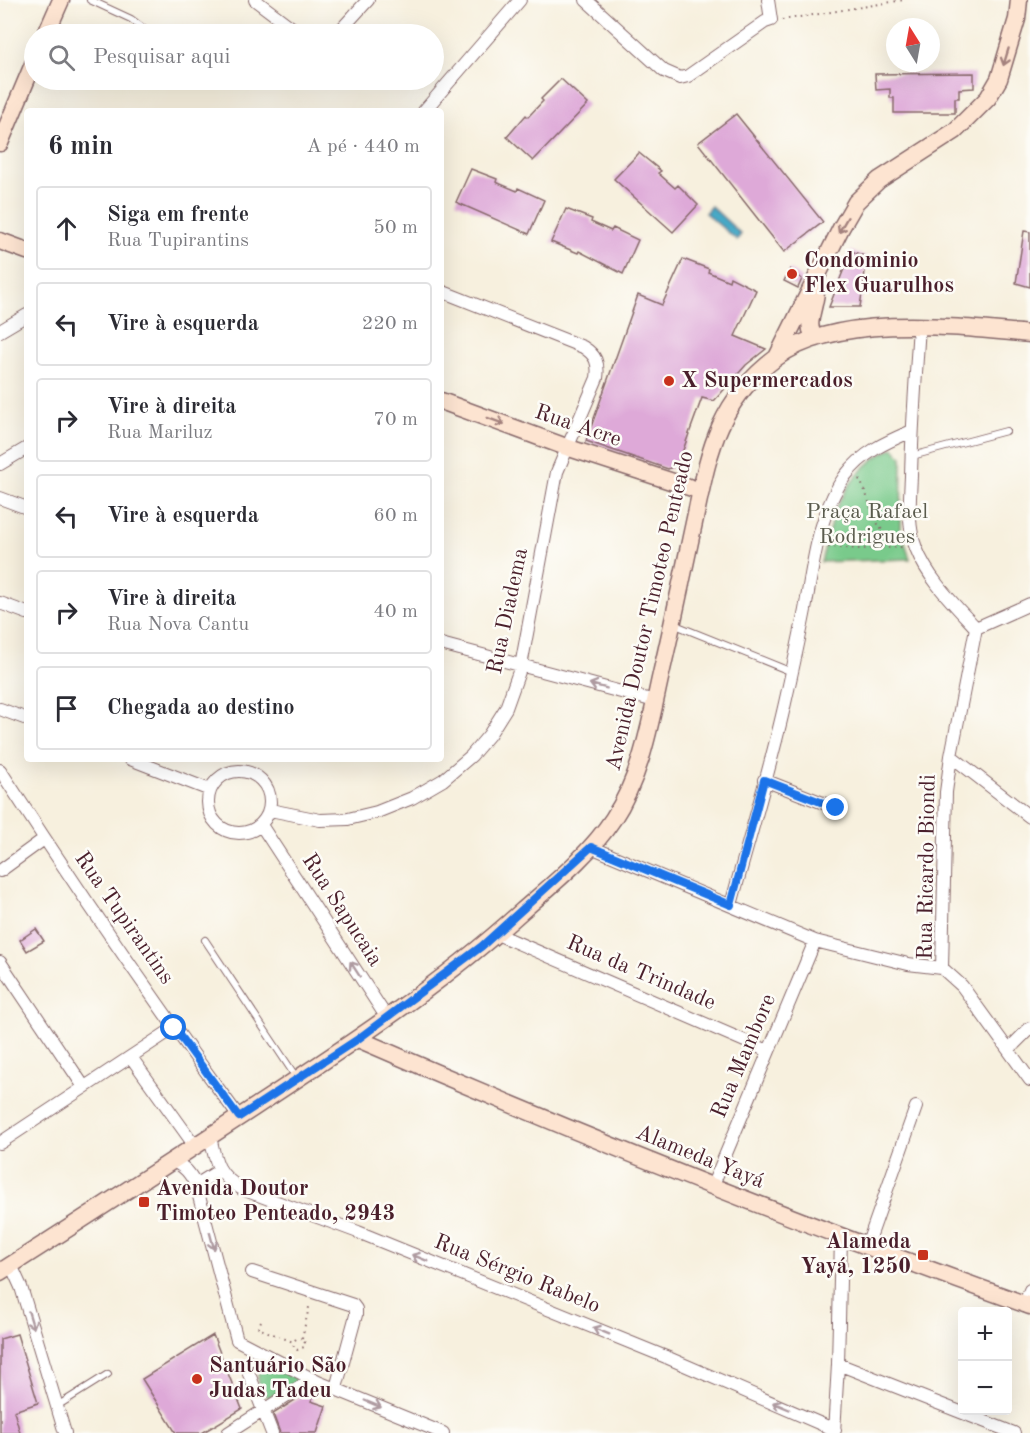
<!DOCTYPE html>
<html lang="pt">
<head>
<meta charset="utf-8">
<style>
  body { margin:0; font-family:"Old Standard TT",serif; background:#f7f7f7; color:#2b2b33 }
  .controls { position:absolute; right:18px; bottom:18px; display:grid; overflow:hidden; border-radius:6px; box-shadow:0 6px 24px #0002 }
  .controls button { width:54px; height:54px; display:grid; place-items:center; padding:0; border:0; border-bottom:2px solid #e1e1e2; background:#fff; color:#2b2b33; font:30px sans-serif }
  .compass { position:absolute; left:886px; top:18px; width:54px; height:54px; border-radius:50%; background:#fff; box-shadow:0 6px 24px #0002; rotate:349deg }
  .stop { position:absolute; width:18px; height:18px; margin:-14px; border:4px solid #1a73e8; border-radius:50%; background:#fff }
  .stop.end { background:#1a73e8; border-color:#fff; box-shadow:0 2px 6px #0008 }
  .list { margin:0; padding:0; list-style:none }
  h2 { display:flex; justify-content:space-between; align-items:center; height:78px; margin:0; padding:0 24px; font-size:26px }
  h2 small { font-size:20px; font-weight:400; color:#7c7c81 }
  .list li { display:grid; grid-template-columns:39px 1fr auto; gap:18px; align-items:center; box-sizing:border-box; height:84px; margin:0 12px 12px; padding:0 12px; border:2px solid #e1e1e2; border-radius:6px }
  .list b { display:block; font-size:22px; white-space:nowrap }
  .list p { margin:0; font-size:20px; white-space:nowrap; color:#7c7c81 }
  .list em { font-size:20px; font-style:normal; color:#7c7c81 }
  .icon { flex:none; width:33px; height:33px; fill:none; stroke:currentColor; stroke-width:2; stroke-linecap:round; stroke-linejoin:round }
  .map { position:relative; flex:none; width:1030px; height:1433px; overflow:hidden }
  .search { position:absolute; background:#fff; box-shadow:0 6px 24px #0002; left:24px; top:24px; width:420px; height:66px; display:flex; align-items:center; gap:15px; box-sizing:border-box; padding:0 21px; border-radius:33px; color:#7c7c81; font-size:22px }
  .panel { position:absolute; background:#fff; box-shadow:0 6px 24px #0002; left:24px; top:108px; width:420px; height:654px; border-radius:6px }
  .map>svg:first-child { display:block }
  .green { fill:#79ca8b; stroke:#62745b; stroke-width:1.5 }
  .water { fill:#47a9c6; stroke:#486478; stroke-width:1.5 }
  .building { fill:#dea9d8 }
  .lines { fill:none; stroke-linecap:round; stroke-linejoin:round }
  .lane-casing { stroke:#87686a; stroke-width:8 }
  .street-casing { stroke:#87686a; stroke-width:14 }
  .secondary-casing { stroke:#87686a; stroke-width:19 }
  .path { stroke:#87686a; stroke-width:2; stroke-dasharray:1.5 4.5; stroke-linecap:butt }
  .lane { stroke:#fff; stroke-width:6 }
  .street { stroke:#fff; stroke-width:12 }
  .secondary { stroke:#fde4d1; stroke-width:16 }
  .oneway { stroke:#a4827e }
  .oneway2 { stroke:#ae9aa0 }
  .route { stroke:#1a73e8; stroke-width:8 }
  .poi-dot { fill:#c8321e; stroke:#fdfcf7; stroke-width:2 }
  .labels { text-anchor:middle; dominant-baseline:central; stroke-width:5; stroke-linejoin:round; paint-order:stroke }
  .poi-label { font-size:22px; font-weight:bold; fill:#4a1f2b; stroke:#fdfcf7; text-anchor:start }
  .street-label { font-size:22px; fill:#4a1f2b; stroke:#fdfcf7 }
  .park-label { font-size:22px; fill:#5a5b4d; stroke:#fdfcf7 }
</style>
</head>
<body>
<div class="map">
<svg width="1030" height="1433" viewBox="0 0 1030 1433">
  <rect width="100%" height="100%" fill="#fdfcf7"/>
  <filter id="ink" filterUnits="userSpaceOnUse"><feTurbulence type="fractalNoise" baseFrequency=".0167" numOctaves="2"/><feDisplacementMap in="SourceGraphic" scale="12" xChannelSelector="R" yChannelSelector="G"/><feConvolveMatrix kernelMatrix="1 2 1 2 8 2 1 2 1" color-interpolation-filters="sRGB"/></filter>
  <filter id="wash" filterUnits="userSpaceOnUse"><feTurbulence type="fractalNoise" baseFrequency=".008" numOctaves="4" result="noise"/><feDisplacementMap in="SourceGraphic" scale="24" xChannelSelector="R" yChannelSelector="G"/><feGaussianBlur stdDeviation="1.35" result="paint"/><feColorMatrix in="noise" values="0 0 0 0 0 0 0 0 0 0 0 0 0 0 0 0 0 1.4 0 .05"/><feComposite in="paint" operator="in"/></filter>
  <g filter="url(#wash)">
    <rect width="100%" height="100%" fill="#f7f0de"/>
    <path class="green" d="M 894,448 L 902,457 L 901,529 L 910,559 L 821,562 C 826,545 829,524 836,508 C 849,482 867,458 894,448 Z
      M 267,1367 L 299,1376 L 298,1381 L 268,1398 C 260,1389 256,1382 259,1370 Z"/>
    <path class="water" d="M 711,206 L 741,234 L 737,240 L 705,213 Z"/>
    <g id="blocks">
      <path class="building" d="M 974,73 L 974,88 L 959,89 L 959,98 L 955,98 L 955,113 L 894,113 L 894,98 L 890,98 L 890,89 L 876,90 L 875,74 Z
        M 561,79 L 588,104 L 533,161 L 507,137 L 526,115 L 528,117 L 543,101 L 541,99 Z
        M 736,114 L 823,222 L 784,252 L 698,143 Z
        M 639,153 L 661,171 L 658,173 L 675,188 L 678,185 L 698,205 L 673,232 L 614,179 Z
        M 471,169 L 497,179 L 496,182 L 517,191 L 518,188 L 544,200 L 529,234 L 456,202 Z
        M 566,209 L 592,219 L 591,222 L 611,231 L 613,228 L 638,240 L 623,274 L 579,251 L 578,253 L 551,242 Z
        M 1024,231 L 1030,232 L 1030,287 L 1016,283 Z
        M 851,251 L 867,257 L 860,307 L 829,307 Z
        M 683,259 L 709,269 L 708,272 L 729,281 L 730,277 L 756,290 L 735,336 L 766,349 L 746,365 L 714,401 L 702,398 L 678,464 L 668,469 L 586,441 L 638,295 L 662,305 Z
        M 790,269 L 802,279 L 798,288 L 784,281 Z
        M 36,929 L 44,941 L 27,951 L 20,940 Z
        M 17,1334 L 38,1403 L 14,1411 L 20,1433 L 0,1433 L 0,1339 Z
        M 213,1335 L 242,1409 L 202,1433 L 176,1433 L 142,1379 Z
        M 316,1391 L 311,1401 L 326,1406 L 317,1433 L 280,1433 L 273,1414 L 306,1393 Z"/>
    </g>
  </g>
  <g filter="url(#ink)">
    <use href="#blocks" fill-opacity="0" stroke="#87686a" stroke-width="1.5"/>
    <g class="lines">
      <g class="lane-casing">
        <path id="lane" d="M 90,0 L 131,19 L 151,34
          M 912,456 L 1006,431
          M 673,624 L 792,672
          M 205,940 L 296,1077
          M 57,1406 L 108,1374"/>
      </g>
      <g class="street-casing">
        <path id="street" d="M 255,0 L 300,34
          M 586,0 L 664,71 L 680,78 L 688,76 L 765,22 L 771,20 L 768,0
          M 337,34 L 368,0
          M 424,111 L 520,0
          M 919,325 C 916,376 912,426 911,476 C 910,500 907,526 916,548 C 928,579 954,604 976,628
          M 0,331 L 27,315
          M 0,464 L 27,448
          M 0,498 L 27,508
          M 0,603 L 27,613
          M 976,628 L 951,756 L 946,792 L 942,968 L 962,986 L 1030,1080
          M 976,628 L 1030,604
          M 441,644 L 655,701
          M 0,709 L 27,719
          M 951,756 L 1030,817
          M 130,759 L 210,790
          M 0,770 C 76,888 156,1004 239,1117
          M208 802a31 31 0 1 1 62 0a31 31 0 1 1-62 0Z
          M 764,780 L 836,808
          M 270,810 L 320,820 L 348,819 L 377,812 L 412,798 L 443,780 L 471,756 L 489,735 L 506,708 L 521,666 L 557,472 L 597,378 C 599,363 596,355 583,347 L 441,291
          M 261,825 L 387,1018
          M 591,847 L 815,941 L 908,964 L 942,968
          M 0,871 L 44,839
          M 731,905 C 749,839 770,770 785,703 C 792,672 799,641 805,610 C 813,565 818,514 845,476 C 863,452 886,442 912,431
          M 497,934 L 768,1051
          M 0,962 L 84,1087
          M 1009,1049 L 1030,1028
          M 131,1057 L 195,1146
          M 210,1136 C 215,1162 218,1176 242,1189 L 358,1232 L 666,1357 L 835,1430
          M 0,1143 L 174,1028
          M 173,1161 C 185,1167 190,1173 196,1185 L 237,1340 L 318,1382 L 443,1433
          M 196,1185 L 220,1170
          M 712,1187 L 815,941
          M 867,1246 L 916,1107
          M 11,1265 L 21,1287 L 65,1433
          M 252,1272 L 353,1305 L 356,1309 L 356,1315 L 336,1388
          M 1025,1304 L 1030,1290
          M 838,1364 L 1014,1433
          M 249,1374 L 272,1433
          M 228,1433 L 303,1385 L 318,1382
          M 834,1433 L 838,1364 L 841,1237"/>
      </g>
      <g class="secondary-casing">
        <path id="secondary" d="M 46,34 L 61,0
          M 0,143 L 34,62
          M 0,241 L 27,251
          M 816,289 C 817,305 802,328 817,338
          M 777,357 L 841,228 L 856,202 L 879,180 L 955,131 L 988,98 L 999,79 L 1017,19 L 1019,0
          M 441,401 L 566,447 L 701,491
          M 358,1039 C 579,1135 803,1225 1030,1306
          M 0,1272 C 82,1220 163,1167 244,1114 C 340,1051 437,988 522,911 C 554,883 590,854 613,819 C 642,775 650,723 661,674 C 672,627 682,579 692,532 C 708,460 713,405 776,358 C 837,312 958,327 1030,334"/>
      </g>
      <path class="path" d="M 782,20 L 904,0
        M 859,479 C 874,504 869,530 902,544
        M 828,547 L 860,549 L 903,547
        M 261,1321 L 258,1328 L 293,1342 L 296,1339 L 302,1338 L 305,1343 L 304,1347 L 297,1350 L 294,1348 L 293,1342
        M 302,1338 L 310,1303"/>
      <use href="#lane" class="lane"/>
      <use href="#street" class="street"/>
      <use href="#secondary" class="secondary"/>
    </g>
    <defs><path id="oneway-shaft" d="M-6 0H5M1.5-3L5.5 0L1.5 3" fill="none" stroke-width="1.6" stroke-linecap="round" stroke-linejoin="round" transform="scale(1.5)"/></defs>
    <g class="oneway">
      <use href="#oneway-shaft" transform="translate(1006 57) rotate(107)"/>
      <use href="#oneway-shaft" transform="translate(843 225) rotate(120)"/>
      <use href="#oneway-shaft" transform="translate(496 421) rotate(20)"/>
    </g>
    <g class="oneway2">
      <use href="#oneway-shaft" transform="translate(598 686) rotate(-165)"/>
      <use href="#oneway-shaft" transform="translate(355 969) rotate(-123)"/>
      <use href="#oneway-shaft" transform="translate(212 1241) rotate(75)"/>
      <use href="#oneway-shaft" transform="translate(420 1258) rotate(-158)"/>
      <use href="#oneway-shaft" transform="translate(31 1320) rotate(73)"/>
      <use href="#oneway-shaft" transform="translate(601 1331) rotate(-158)"/>
      <use href="#oneway-shaft" transform="translate(373 1404) rotate(23)"/>
      <use href="#oneway-shaft" transform="translate(781 1406) rotate(-157)"/>
    </g>
  </g>
  <g class="lines" filter="url(#ink)">
    <path class="route" d="M 174,1028 L 239,1117 L 358,1039 L 482,946 L 591,847 L 731,905 L 764,780 L 836,808"/>
  </g>
  <g class="poi-dot">
    <circle cx="792" cy="274" r="6"/>
    <circle cx="669" cy="381" r="6"/>
    <rect x="138" y="1196" width="12" height="12" rx="3"/>
    <rect x="917" y="1249" width="12" height="12" rx="3"/>
    <circle cx="197" cy="1379" r="6"/>
  </g>
  <g class="labels">
    <g class="poi-label">
      <text x="804" y="261">Condominio<tspan x="804" dy="25">Flex Guarulhos</tspan></text>
      <text x="681" y="381">X Supermercados</text>
      <text x="156" y="1189">Avenida Doutor<tspan x="156" dy="25">Timoteo Penteado, 2943</tspan></text>
      <text x="911" y="1242" text-anchor="end">Alameda<tspan x="911" dy="25">Yayá, 1250</tspan></text>
      <text x="209" y="1366">Santuário São<tspan x="209" dy="25">Judas Tadeu</tspan></text>
    </g>
    <g class="street-label">
      <text transform="translate(578 426) rotate(19)">Rua Acre</text>
      <text transform="translate(508 611) rotate(-78)">Rua Diadema</text>
      <text transform="translate(650 611) rotate(-77)">Avenida Doutor Timoteo Penteado</text>
      <text transform="translate(927 867) rotate(-89)">Rua Ricardo Biondi</text>
      <text transform="translate(342 910) rotate(57)">Rua Sapucaia</text>
      <text transform="translate(124 918) rotate(55)">Rua Tupirantins</text>
      <text transform="translate(641 973) rotate(23)">Rua da Trindade</text>
      <text transform="translate(744 1056) rotate(-67)">Rua Mambore</text>
      <text transform="translate(700 1157) rotate(22)">Alameda Yayá</text>
      <text transform="translate(517 1274) rotate(22)">Rua Sérgio Rabelo</text>
    </g>
    <g class="park-label">
      <text x="867" y="512">Praça Rafael<tspan x="867" dy="25">Rodrigues</tspan></text>
    </g>
  </g>
</svg>
<div class="controls">
<button>+</button>
<button>−</button>
</div>
<svg class="compass" viewBox="-18 -18 36 36"><path d="M0-13l5 13h-10z" fill="#e53935"/><path d="M0 13l5-13h-10z" fill="#7c7c81"/></svg>
<div class="stop" style="left:174px;top:1028px"></div>
<div class="stop end" style="left:836px;top:808px"></div>
<div class="search"><svg class="icon" aria-label="search" viewBox="0 0 24 24"><circle cx="10" cy="10" r="6"/><path d="M15 15l6 6"/></svg>Pesquisar aqui</div>
<section class="panel">
<h2>6 min<small>A pé · 440 m</small></h2>
<ul class="list">
<li><svg class="icon" aria-label="ahead" viewBox="0 0 24 24"><path d="M12 20V5M6 11l6-6 6 6"/></svg><div><b>Siga em frente</b><p>Rua Tupirantins</p></div><em>50 m</em></li>
<li><svg class="icon" aria-label="left" viewBox="0 0 24 24"><path d="M17 20v-9H6M10 6l-5 5 5 5"/></svg><div><b>Vire à esquerda</b></div><em>220 m</em></li>
<li><svg class="icon" aria-label="right" viewBox="0 0 24 24"><path d="M7 20v-9h11M14 6l5 5-5 5"/></svg><div><b>Vire à direita</b><p>Rua Mariluz</p></div><em>70 m</em></li>
<li><svg class="icon" aria-label="left" viewBox="0 0 24 24"><path d="M17 20v-9H6M10 6l-5 5 5 5"/></svg><div><b>Vire à esquerda</b></div><em>60 m</em></li>
<li><svg class="icon" aria-label="right" viewBox="0 0 24 24"><path d="M7 20v-9h11M14 6l5 5-5 5"/></svg><div><b>Vire à direita</b><p>Rua Nova Cantu</p></div><em>40 m</em></li>
<li><svg class="icon" aria-label="arrive" viewBox="0 0 24 24"><path d="M6 21V4h12l-3 4 3 4H6"/></svg><div><b>Chegada ao destino</b></div></li>
</ul>
</section>
</div>
</body>
</html>
